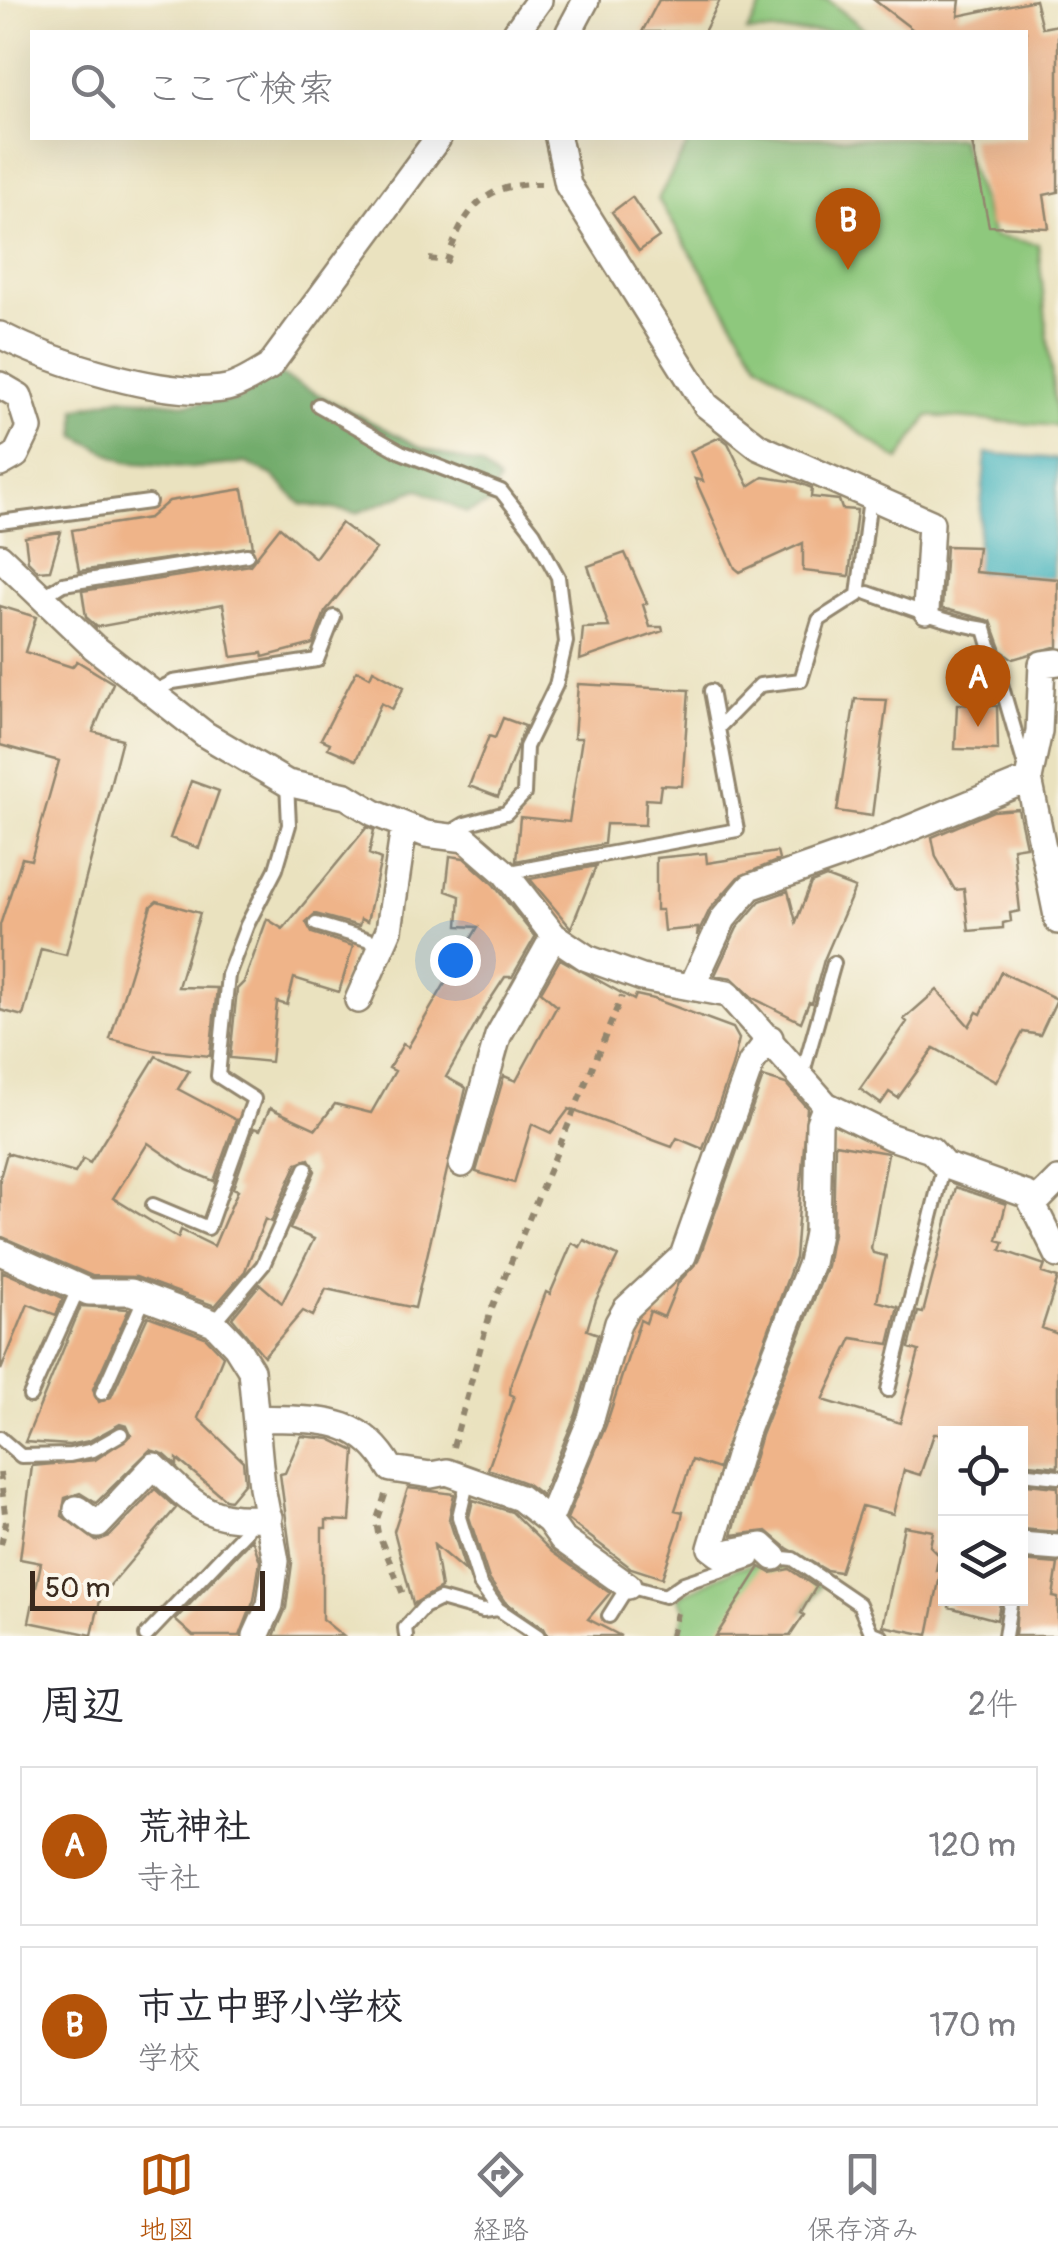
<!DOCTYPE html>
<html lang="ja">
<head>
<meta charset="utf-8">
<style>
  body { margin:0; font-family:Pangolin,"Klee One",sans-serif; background:#f2f2f3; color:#2b2b33 }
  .controls { position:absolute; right:30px; bottom:30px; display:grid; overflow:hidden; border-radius:0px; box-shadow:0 10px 40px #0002 }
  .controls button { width:90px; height:90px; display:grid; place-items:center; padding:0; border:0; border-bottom:2px solid #e1e1e2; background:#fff; color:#2b2b33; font:50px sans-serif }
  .scale { position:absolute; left:30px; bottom:25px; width:235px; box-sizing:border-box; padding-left:10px; border:5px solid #3b2a1e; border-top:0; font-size:28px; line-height:35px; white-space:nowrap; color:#3b2a1e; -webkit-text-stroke:8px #fbf7ec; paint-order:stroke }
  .you { position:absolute; left:455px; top:960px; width:35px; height:35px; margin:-25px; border:8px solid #fff; border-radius:50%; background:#1a73e8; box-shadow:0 0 0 15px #1a73e833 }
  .badge { display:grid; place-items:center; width:65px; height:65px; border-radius:50%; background:#b45309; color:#fff; font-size:32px; font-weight:700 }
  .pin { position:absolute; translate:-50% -82px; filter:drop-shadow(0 2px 5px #0008) }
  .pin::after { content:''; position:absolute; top:52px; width:35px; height:30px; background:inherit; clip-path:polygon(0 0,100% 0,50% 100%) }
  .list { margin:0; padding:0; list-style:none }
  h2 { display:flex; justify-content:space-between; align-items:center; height:130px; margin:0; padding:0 40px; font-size:42px }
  h2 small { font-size:32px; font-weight:400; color:#7c7c81 }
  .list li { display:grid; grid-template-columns:65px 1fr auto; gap:30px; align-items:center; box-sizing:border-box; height:160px; margin:0 20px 20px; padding:0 20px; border:2px solid #e1e1e2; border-radius:0px }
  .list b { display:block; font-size:38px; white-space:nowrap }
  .list p { margin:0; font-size:32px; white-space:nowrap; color:#7c7c81 }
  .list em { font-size:32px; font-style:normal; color:#7c7c81 }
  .icon { flex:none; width:55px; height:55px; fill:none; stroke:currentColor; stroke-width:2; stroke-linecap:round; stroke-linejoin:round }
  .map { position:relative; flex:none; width:1058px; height:1636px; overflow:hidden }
  .search { position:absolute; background:#fff; box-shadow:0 10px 40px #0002; left:30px; right:30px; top:30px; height:110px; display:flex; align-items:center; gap:25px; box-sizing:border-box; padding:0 35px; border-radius:0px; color:#7c7c81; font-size:38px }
  .sheet { height:490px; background:#fff }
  nav { display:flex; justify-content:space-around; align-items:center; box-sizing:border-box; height:140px; border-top:2px solid #e1e1e2; background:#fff; font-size:28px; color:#7c7c81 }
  nav a { display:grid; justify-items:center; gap:5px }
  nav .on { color:#b45309 }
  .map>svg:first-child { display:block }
  .green { fill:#8ec87d; stroke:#64794e; stroke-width:2.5 }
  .forest { fill:#72ac6c; stroke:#566b45; stroke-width:2.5 }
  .water { fill:#42b2bc; stroke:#3e6e6d; stroke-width:2.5 }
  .building { fill:#efb489 }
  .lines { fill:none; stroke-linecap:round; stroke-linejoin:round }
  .service-casing { stroke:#92866e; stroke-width:18 }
  .minor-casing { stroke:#92866e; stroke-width:30 }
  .path { stroke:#92866e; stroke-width:6; stroke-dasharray:8 8; stroke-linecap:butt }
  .service { stroke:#fff; stroke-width:12 }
  .minor { stroke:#fff; stroke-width:25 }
</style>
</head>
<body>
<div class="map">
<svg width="1058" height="1636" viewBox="0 0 1058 1636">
  <rect width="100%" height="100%" fill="#fbf7ec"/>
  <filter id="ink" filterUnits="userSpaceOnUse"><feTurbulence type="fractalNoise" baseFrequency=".01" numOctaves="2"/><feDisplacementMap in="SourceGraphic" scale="20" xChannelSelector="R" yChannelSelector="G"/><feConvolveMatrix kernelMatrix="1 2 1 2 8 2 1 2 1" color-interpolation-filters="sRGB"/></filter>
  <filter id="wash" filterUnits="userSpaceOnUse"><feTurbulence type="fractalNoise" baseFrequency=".0048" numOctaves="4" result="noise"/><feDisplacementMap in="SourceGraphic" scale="40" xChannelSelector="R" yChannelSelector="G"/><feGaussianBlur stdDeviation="2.25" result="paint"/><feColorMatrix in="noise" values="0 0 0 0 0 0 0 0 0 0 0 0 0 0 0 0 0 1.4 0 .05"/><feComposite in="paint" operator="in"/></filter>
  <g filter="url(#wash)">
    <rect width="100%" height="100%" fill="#eae2bf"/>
    <path class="green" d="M 765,0 L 828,0 L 868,32 L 747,32 Z
      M 691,138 L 960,138 L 993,236 L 1038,244 L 1057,426 L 928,416 L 899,460 L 758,362 L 658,199 Z
      M 766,1561 L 789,1561 L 821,1586 L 786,1636 L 679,1636 L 685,1609 L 678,1597 L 737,1568 Z"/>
    <path class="forest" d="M 277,373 L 422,448 L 481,465 L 499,481 L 489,504 L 466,513 L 418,489 L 357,513 L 301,504 L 272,475 L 246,463 L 191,468 L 125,462 L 76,436 L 76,409 L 120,397 L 186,404 L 237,400 Z"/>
    <path class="water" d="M 986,453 L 1058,459 L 1053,579 L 975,572 Z"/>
    <g id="blocks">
      <path class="building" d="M 659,0 L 720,0 L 704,32 L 642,32 Z
        M 874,0 L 960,0 L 958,16 L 1035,0 L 1042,28 L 1058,25 L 1058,192 L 1044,195 L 1049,228 L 989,226 L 971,138 L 1026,138 L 1026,32 L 916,32 Z
        M 632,197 L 659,237 L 639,251 L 612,212 Z
        M 720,437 L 728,443 L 749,486 L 763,477 L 797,482 L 812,488 L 811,497 L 839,500 L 842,509 L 857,510 L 849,576 L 803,571 L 803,543 L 740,572 L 735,568 L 695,479 L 703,481 L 690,451 Z
        M 243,489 L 253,547 L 79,571 L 72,530 L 149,518 L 169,501 Z
        M 341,523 L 376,549 L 325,612 L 313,644 L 263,657 L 262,653 L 232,657 L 223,604 L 97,627 L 86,617 L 82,591 L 250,565 L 280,527 L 315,558 Z
        M 61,532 L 50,570 L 38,571 L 28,561 L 25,537 Z
        M 946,546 L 978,547 L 975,572 L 1058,579 L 1058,646 L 1013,659 L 1002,651 L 991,621 L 942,608 Z
        M 625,553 L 647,603 L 643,605 L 650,627 L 662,627 L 663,631 L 580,660 L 583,628 L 609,627 L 588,566 Z
        M 0,606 L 36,617 L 25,652 L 72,667 L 77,661 L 113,683 L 93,732 L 122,739 L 66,955 L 41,949 L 23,1016 L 0,1010 L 0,925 L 22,858 L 31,860 L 59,761 L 0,745 Z
        M 357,670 L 370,677 L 373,670 L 404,687 L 392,709 L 381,703 L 356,760 L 328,748 L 330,743 L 321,739 Z
        M 578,684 L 689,690 L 682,786 L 661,785 L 659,800 L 646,799 L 645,825 L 606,824 L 604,844 L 516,861 L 520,817 L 569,822 L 582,738 L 574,738 Z
        M 855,699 L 887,700 L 872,816 L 837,811 Z
        M 957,704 L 997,706 L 998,750 L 955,749 Z
        M 503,718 L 525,726 L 498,797 L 469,786 L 489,736 L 495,738 Z
        M 191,781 L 219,791 L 199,848 L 170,838 Z
        M 1018,809 L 1026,846 L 1013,848 L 1020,911 L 1010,913 L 1011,921 L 1003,923 L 1003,928 L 969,931 L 964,889 L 955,890 L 936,857 L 932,837 L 993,811 Z
        M 367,827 L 374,830 L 369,854 L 381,859 L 367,922 L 361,919 L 359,926 L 315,914 L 306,922 L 312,933 L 353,946 L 339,992 L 294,978 L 287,1005 L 277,1002 L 271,1062 L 230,1058 L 237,989 L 244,982 L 267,919 L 283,929 Z
        M 777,852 L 779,860 L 738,877 L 710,909 L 697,936 L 698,928 L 664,931 L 662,910 L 656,910 L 656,858 L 706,853 L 707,863 Z
        M 450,856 L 464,858 L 493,884 L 535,937 L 512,977 L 505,977 L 488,1003 L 446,1077 L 466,1088 L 415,1308 L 326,1289 L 313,1316 L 303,1311 L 264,1356 L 232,1318 L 260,1284 L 282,1303 L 314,1239 L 290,1229 L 315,1171 L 309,1159 L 297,1163 L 271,1222 L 265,1219 L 245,1271 L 215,1306 L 136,1277 L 92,1276 L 0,1236 L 0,1178 L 7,1153 L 75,1173 L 83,1159 L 90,1163 L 156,1056 L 189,1071 L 178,1089 L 236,1120 L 214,1181 L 187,1170 L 148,1143 L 113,1198 L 178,1238 L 181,1230 L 214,1246 L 238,1190 L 233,1188 L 254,1128 L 260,1130 L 270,1108 L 316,1129 L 335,1104 L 371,1113 L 395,1071 L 389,1068 L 403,1044 L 408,1047 L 478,927 L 458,926 L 460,896 L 446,891 Z
        M 596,866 L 571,928 L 530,879 Z
        M 826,877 L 855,888 L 824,960 L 812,1003 L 809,1002 L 801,1022 L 753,998 L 732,978 L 715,975 L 737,928 L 760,901 L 788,891 L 796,922 L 811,883 Z
        M 157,901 L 200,913 L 178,987 L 217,988 L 210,1056 L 152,1050 L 110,1039 L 151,906 Z
        M 560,959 L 634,1000 L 636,995 L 654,999 L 733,1028 L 739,1039 L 732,1067 L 703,1149 L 677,1138 L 672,1147 L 569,1109 L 551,1133 L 532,1124 L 514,1183 L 476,1172 L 504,1076 L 516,1081 L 557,1006 L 541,992 Z
        M 1001,972 L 1057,999 L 1040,1035 L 1023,1032 L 996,1082 L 934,1048 L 898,1098 L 889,1092 L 881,1104 L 860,1089 L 907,1022 L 904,1019 L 937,990 L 969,1026 L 977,1012 L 981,1014 Z
        M 763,1077 L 786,1084 L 807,1108 L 795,1258 L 718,1469 L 692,1460 L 675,1510 L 683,1512 L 680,1525 L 662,1578 L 631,1568 L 567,1519 L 606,1425 L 640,1320 L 646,1323 L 650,1311 L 664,1317 L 678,1283 L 698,1261 Z
        M 835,1144 L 888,1153 L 871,1248 L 873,1253 L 886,1256 L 877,1301 L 898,1307 L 889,1344 L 852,1338 L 823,1400 L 900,1423 L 919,1351 L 909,1348 L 918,1312 L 923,1313 L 956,1187 L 1006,1204 L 997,1240 L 1004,1242 L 1001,1250 L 1045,1265 L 1042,1273 L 1058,1278 L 1042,1328 L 1058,1334 L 1058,1467 L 1030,1464 L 1020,1471 L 1026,1434 L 934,1434 L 920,1475 L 904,1470 L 893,1514 L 862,1506 L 840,1572 L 826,1570 L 787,1548 L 767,1531 L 732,1535 L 761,1435 L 827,1266 L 833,1233 Z
        M 584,1240 L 618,1256 L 596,1300 L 587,1330 L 598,1334 L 576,1414 L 542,1495 L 526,1483 L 488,1469 L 514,1396 L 510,1394 L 511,1384 L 546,1292 L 550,1294 L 572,1243 L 580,1247 Z
        M 2,1271 L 63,1298 L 56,1315 L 28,1304 L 1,1370 Z
        M 81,1306 L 129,1309 L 93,1389 L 99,1402 L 111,1397 L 148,1316 L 205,1337 L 223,1356 L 198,1418 L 243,1461 L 245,1482 L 230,1500 L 225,1499 L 177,1459 L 177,1466 L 164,1454 L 150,1450 L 96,1503 L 80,1493 L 65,1498 L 62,1516 L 96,1541 L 110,1536 L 155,1489 L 176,1508 L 101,1596 L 92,1635 L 29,1622 L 41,1563 L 20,1559 L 32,1466 L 95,1460 L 131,1435 L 127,1426 L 120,1424 L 89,1441 L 69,1445 L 25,1442 Z
        M 301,1436 L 330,1439 L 355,1451 L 350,1521 L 326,1520 L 326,1528 L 322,1528 L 322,1619 L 343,1636 L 274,1636 L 286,1608 L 292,1563 L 280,1474 L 285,1473 Z
        M 1021,1477 L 1028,1484 L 1058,1487 L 1058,1532 L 1020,1529 Z
        M 408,1488 L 454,1494 L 449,1519 L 466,1572 L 434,1545 L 441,1588 L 413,1604 L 394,1531 Z
        M 473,1500 L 512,1512 L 552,1552 L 610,1593 L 588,1619 L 621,1636 L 548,1636 L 544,1628 L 505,1602 L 489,1579 L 469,1517 Z
        M 904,1526 L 933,1531 L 930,1546 L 939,1555 L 936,1570 L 941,1571 L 928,1635 L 883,1626 Z
        M 252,1539 L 260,1561 L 254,1600 L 240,1636 L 193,1636 L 175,1620 Z
        M 1020,1561 L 1058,1564 L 1053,1597 L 1058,1598 L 1058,1636 L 1015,1636 Z
        M 760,1567 L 771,1573 L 789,1569 L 816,1587 L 801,1613 L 804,1615 L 790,1636 L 716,1636 Z
        M 950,1598 L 1001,1598 L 997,1620 L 949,1607 Z"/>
    </g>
  </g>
  <g filter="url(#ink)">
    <use href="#blocks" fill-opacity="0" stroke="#92866e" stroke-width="2.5"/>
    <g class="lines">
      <g class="service-casing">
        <path id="service" d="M 318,405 L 401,452 L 501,491 L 534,533 L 558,577 L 566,642 L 556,685 L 526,747 L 524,794 L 506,813 L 465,824 L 450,833
          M 0,522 L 149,502
          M 868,593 C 909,607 943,622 985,629 L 1025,766
          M 42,597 L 63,584 L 247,555
          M 151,693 L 173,682 L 317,660 L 334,617
          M 718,728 L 760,685 L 801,680 L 819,620 L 858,595 L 870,498
          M 505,873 L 737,830 L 711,691
          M 316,924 L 383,944
          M 802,1076 L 834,963
          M 153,1205 L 208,1228 L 254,1099 L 218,1076 L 228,975 L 247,925 L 276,869 L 289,825 L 287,783
          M 214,1323 L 263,1265 L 306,1168
          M 888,1390 L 944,1165
          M 102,1393 L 144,1299
          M 30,1396 L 79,1287
          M 0,1438 L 21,1456 L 70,1455 L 93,1450 L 121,1434
          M 1030,1474 L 1058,1477
          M 468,1479 L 459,1517 L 480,1584 L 498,1609 L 538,1636
          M 773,1557 L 793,1559 L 859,1604 L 871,1632 L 881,1636
          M 609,1616 L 628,1586 L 665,1596 L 684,1583 L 753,1560
          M 146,1636 L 245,1532 L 250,1519
          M 406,1636 L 405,1628 L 424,1607 L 440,1599 L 483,1611 L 498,1609
          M 1005,1636 L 1011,1598"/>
      </g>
      <g class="minor-casing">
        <path id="minor" d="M 516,32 L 539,0
          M 569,32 L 586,0
          M 558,138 L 568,185 L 706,405 L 759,447 L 931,523 L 926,611
          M 0,335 C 53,362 167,400 227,388 C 241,385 257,374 269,367 L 438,138
          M 0,385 L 19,396 L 29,428 L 16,455 L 0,464
          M 0,557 L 94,647 L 206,735 L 287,783 L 346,796 L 374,813 L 426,834 L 466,839 L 505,873 L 554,936 L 587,958 L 642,978 L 728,994 L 826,1105 L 891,1137 L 931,1150 L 944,1165 L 1028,1195 L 1058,1255
          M 1058,662 L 1042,664 L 1039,731 L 1029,779 L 1058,921
          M 693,984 L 723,919 L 750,887 L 867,846 L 1029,779
          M 358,1000 L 389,930 L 404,827
          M 462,1164 L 498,1036 L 554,936
          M 1035,1203 L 1058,1180
          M 0,1252 L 89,1292 L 131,1292 L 214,1323 L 236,1346 L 251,1370 L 262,1487 L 276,1561 L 270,1605 L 256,1636
          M 258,1418 C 315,1421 360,1413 391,1469 L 431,1475 L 447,1472 L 520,1498 L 549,1521 L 562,1539 L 628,1586
          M 77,1509 L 98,1525 L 154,1466 C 195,1505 209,1524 269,1517
          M 549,1521 L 591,1419 L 618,1323 L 626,1309 L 683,1256 L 751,1063 L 770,1038
          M 1020,1545 L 1058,1548
          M 774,1557 L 762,1546 L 719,1554 L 711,1548 L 746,1430 L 811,1263 L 817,1233 L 819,1123 L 826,1105"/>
      </g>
      <path class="path" d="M 429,259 L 447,261 C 464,208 485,183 541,184
        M 453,1447 L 491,1310 L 622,996
        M 0,1473 L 6,1522 L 0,1549
        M 385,1495 L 376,1522 L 378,1533 L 405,1599
        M 671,1636 L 677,1613"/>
      <use href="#service" class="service"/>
      <use href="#minor" class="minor"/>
    </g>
  </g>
</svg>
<div class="controls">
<button><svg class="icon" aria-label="locate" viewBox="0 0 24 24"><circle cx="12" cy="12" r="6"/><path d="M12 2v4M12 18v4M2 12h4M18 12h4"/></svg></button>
<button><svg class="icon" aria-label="layers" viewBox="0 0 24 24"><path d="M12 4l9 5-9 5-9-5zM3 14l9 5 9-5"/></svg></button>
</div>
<div class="scale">50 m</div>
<div class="you"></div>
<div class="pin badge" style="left:978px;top:727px">A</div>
<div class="pin badge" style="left:848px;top:270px">B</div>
<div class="search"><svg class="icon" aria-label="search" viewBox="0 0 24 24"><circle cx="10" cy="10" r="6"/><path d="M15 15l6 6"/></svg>ここで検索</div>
</div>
<section class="sheet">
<h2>周辺<small>2件</small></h2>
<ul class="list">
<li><span class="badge">A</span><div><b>荒神社</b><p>寺社</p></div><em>120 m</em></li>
<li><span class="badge">B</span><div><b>市立中野小学校</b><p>学校</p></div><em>170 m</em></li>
</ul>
</section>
<nav>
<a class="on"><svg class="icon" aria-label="map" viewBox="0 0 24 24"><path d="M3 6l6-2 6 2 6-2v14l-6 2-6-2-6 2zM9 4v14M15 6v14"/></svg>地図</a>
<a><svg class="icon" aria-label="directions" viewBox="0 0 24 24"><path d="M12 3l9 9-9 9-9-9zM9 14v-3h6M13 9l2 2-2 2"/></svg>経路</a>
<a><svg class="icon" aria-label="saved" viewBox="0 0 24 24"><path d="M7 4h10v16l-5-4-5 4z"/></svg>保存済み</a>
</nav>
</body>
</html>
